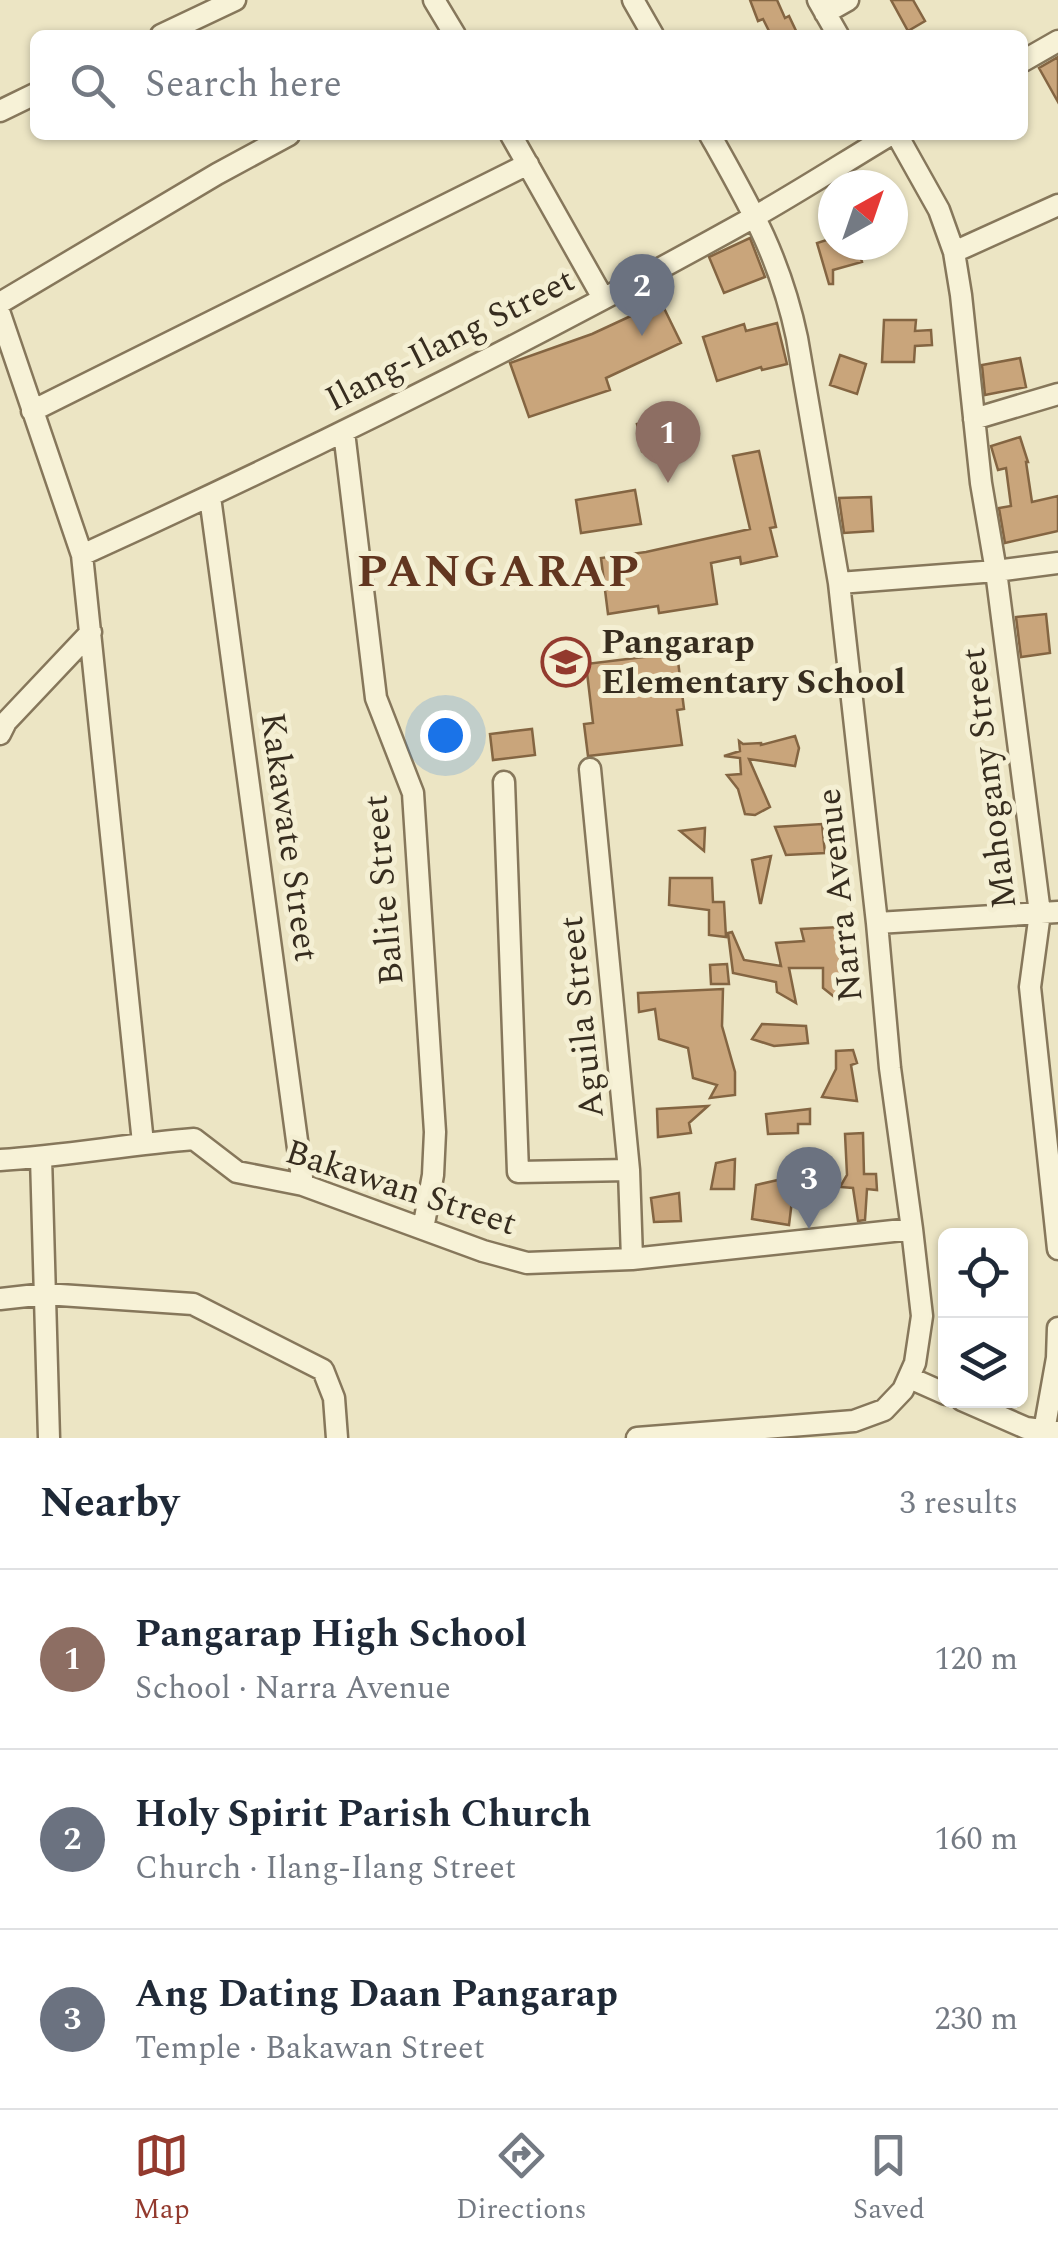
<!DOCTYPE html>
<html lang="en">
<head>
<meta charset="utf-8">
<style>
  body { margin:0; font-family:Spectral,serif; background:#f6f6f7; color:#1f2937 }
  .controls { position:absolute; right:30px; bottom:30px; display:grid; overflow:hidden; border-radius:15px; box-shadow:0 2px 8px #0004 }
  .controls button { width:90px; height:90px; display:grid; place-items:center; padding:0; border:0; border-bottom:2px solid #e0e1e3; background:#fff; color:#1f2937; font:50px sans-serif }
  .compass { position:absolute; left:818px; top:170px; width:90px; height:90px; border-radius:50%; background:#fff; box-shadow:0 2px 8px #0004; rotate:40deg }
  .you { position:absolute; left:445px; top:735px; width:35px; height:35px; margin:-25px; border:8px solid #fff; border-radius:50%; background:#1a73e8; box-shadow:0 0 0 15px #1a73e833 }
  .badge { display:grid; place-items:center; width:65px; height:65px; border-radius:50%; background:#933a2e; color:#fff; font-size:32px; font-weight:700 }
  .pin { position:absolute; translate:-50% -82px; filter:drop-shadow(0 2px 5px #0008) }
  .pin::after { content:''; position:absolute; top:52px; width:35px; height:30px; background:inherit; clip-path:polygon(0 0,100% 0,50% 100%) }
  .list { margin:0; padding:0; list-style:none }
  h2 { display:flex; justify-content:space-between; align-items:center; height:130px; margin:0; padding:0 40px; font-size:42px }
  h2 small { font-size:32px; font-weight:400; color:#747a83 }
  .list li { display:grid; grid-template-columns:65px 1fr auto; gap:30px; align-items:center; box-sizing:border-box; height:180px; padding:0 40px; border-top:2px solid #e0e1e3 }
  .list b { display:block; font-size:38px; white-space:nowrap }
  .list p { margin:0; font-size:32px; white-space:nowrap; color:#747a83 }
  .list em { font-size:32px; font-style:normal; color:#747a83 }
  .icon { flex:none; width:55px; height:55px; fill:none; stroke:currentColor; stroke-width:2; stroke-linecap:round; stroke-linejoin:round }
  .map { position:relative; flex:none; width:1058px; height:1438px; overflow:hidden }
  .search { position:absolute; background:#fff; box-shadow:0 2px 8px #0004; left:30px; right:30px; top:30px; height:110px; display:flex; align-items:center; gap:25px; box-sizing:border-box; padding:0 35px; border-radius:15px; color:#747a83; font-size:38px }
  .sheet { height:670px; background:#fff }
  nav { display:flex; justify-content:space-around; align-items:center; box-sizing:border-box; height:140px; border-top:2px solid #e0e1e3; background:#fff; font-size:28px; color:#747a83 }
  nav a { display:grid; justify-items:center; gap:5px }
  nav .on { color:#933a2e }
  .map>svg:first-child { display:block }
  .building { fill:#c9a57b; stroke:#846542; stroke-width:2.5 }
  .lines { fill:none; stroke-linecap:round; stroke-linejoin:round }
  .street-casing { stroke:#86775b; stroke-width:25 }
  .street { stroke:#f7f2d7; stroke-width:20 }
  .labels { text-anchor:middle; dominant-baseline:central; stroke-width:10; stroke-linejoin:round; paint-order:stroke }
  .street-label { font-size:35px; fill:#372d1f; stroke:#f4efd3 }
  .poi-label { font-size:35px; font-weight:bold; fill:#372d1f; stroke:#f4efd3; text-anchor:start }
  .district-label { font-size:45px; font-weight:bold; letter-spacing:2.5px; fill:#623620; stroke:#f4efd3 }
</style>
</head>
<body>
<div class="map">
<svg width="1058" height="1438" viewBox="0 0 1058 1438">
  <rect width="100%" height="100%" fill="#ece5c4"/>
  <path class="building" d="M 750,0 L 777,0 L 785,18 L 789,16 L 798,35 L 771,35 L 763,19 L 758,21 Z
    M 891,0 L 913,0 L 925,21 L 908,31 Z
    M 1058,57 L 1058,102 L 1039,68 Z
    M 750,238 L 765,277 L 724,293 L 709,257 Z
    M 833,238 L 833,245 L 857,245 L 862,262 L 833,270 L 833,284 L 829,284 L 817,243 Z
    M 661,302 L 681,343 L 606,378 L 610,390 L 529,417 L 510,363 L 592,334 Z
    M 884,320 L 916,320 L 915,331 L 931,330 L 932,345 L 915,346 L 914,362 L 882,362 Z
    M 777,323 L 787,364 L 762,370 L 761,367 L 717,381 L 703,337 L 744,324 L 746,331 Z
    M 840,355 L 866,364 L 857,394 L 830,385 Z
    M 1020,358 L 1026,387 L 985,395 L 982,365 Z
    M 690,414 L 695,442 L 642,451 L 637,424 Z
    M 1020,437 L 1028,462 L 1026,462 L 1032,502 L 1058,496 L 1058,531 L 1005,543 L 999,508 L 1011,506 L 1006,468 L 998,470 L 991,446 Z
    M 759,451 L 776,527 L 770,528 L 777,556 L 741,564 L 740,557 L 711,563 L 717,604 L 659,613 L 658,606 L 608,614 L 601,558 L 646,552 L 750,529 L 733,456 Z
    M 635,490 L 641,524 L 581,533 L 576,500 Z
    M 871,497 L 873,531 L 844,533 L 839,498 Z
    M 1046,614 L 1050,653 L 1021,657 L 1016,617 Z
    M 677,653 L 684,709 L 677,710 L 682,745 L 588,756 L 584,724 L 593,723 L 586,664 Z
    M 532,729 L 535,755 L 493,760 L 490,734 Z
    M 795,736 L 799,748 L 795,766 L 749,759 L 770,807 L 755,815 L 745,814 L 738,789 L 727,775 L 741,774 L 740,758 L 724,756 L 740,751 L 739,741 L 743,744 L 761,743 L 761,745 Z
    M 822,824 L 825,853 L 786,855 L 775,827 Z
    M 705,828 L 704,851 L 680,831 Z
    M 771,856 L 761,903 L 760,903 L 752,860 Z
    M 670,878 L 712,878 L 713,902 L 724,902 L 726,937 L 709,935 L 709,910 L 669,905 Z
    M 840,927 L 840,963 L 842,962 L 847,995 L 837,999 L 823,988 L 823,968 L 789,968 L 796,1003 L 777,992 L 776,982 L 733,973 L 728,933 L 732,932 L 744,960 L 781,966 L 776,943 L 804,941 L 801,929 Z
    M 727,964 L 729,984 L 711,984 L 710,965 Z
    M 723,989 L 722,1026 L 735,1072 L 735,1095 L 710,1098 L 717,1085 L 693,1078 L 688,1048 L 659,1039 L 655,1009 L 639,1012 L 638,993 Z
    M 762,1024 L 806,1026 L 808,1043 L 774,1046 L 752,1039 Z
    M 853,1050 L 857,1063 L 851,1065 L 857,1101 L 822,1097 L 836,1069 L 836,1051 Z
    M 708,1106 L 689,1123 L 691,1133 L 658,1137 L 657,1109 Z
    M 810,1109 L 810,1124 L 798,1124 L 798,1133 L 768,1134 L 766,1114 Z
    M 863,1133 L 864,1174 L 876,1174 L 877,1190 L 867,1189 L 865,1220 L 858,1221 L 853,1188 L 840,1187 L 847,1175 L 845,1134 Z
    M 735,1159 L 734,1189 L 711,1189 L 716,1163 Z
    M 795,1176 L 789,1225 L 752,1219 L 756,1185 Z
    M 679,1193 L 681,1221 L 654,1222 L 651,1198 Z"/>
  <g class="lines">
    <g class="street-casing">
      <path id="street" d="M 434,0 L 455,35
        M 633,0 L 653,35
        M 818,0 L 838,35
        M 825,13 L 848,0
        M 161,35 L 235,0
        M 1023,61 L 1058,41
        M 0,111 L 35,94
        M 511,135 L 603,298
        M 897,135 L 939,210 L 954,252 L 961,295 L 981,483 L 996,571 L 1040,913 L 1030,987 L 1058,1249
        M 954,252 L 1058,205
        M 0,303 L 217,174 L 289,135
        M 0,314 L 82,555 L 143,1143
        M 32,411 L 528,164
        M 974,419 L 1058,394
        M 344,432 L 376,698 L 413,793 L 435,1132 L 433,1175 L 423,1229
        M 210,497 L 303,1185
        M 82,555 C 310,451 535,339 754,217 C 800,191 845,162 890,135
        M 839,583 L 996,571 L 1058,563
        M 0,734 L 6,722 L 91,632
        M 590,769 L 629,1170 L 632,1259
        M 504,782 L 518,1172 L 629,1170
        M 877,923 L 1058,912
        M 41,1157 L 49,1438
        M 0,1160 C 65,1156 129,1144 194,1139 L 237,1172 L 303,1185 L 483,1251 L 527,1263 L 632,1259 L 912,1229
        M 0,1299 L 45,1294 L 193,1304 L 323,1370 L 334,1398 L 337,1438
        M 910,1378 L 946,1394
        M 962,1400 L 1026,1428 L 1058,1432
        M 1044,1431 L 1057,1358 L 1058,1328
        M 637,1438 L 854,1421 L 884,1410 L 903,1390 L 915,1363 L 922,1316 L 912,1229 L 890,1068 L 877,923 L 839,583 L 797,338 C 780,257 750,206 710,135"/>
    </g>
    <use href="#street" class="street"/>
  </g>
  <defs>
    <g id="school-ring" transform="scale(2.5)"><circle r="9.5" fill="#f4efd3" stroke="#933a2e" stroke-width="1.5"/><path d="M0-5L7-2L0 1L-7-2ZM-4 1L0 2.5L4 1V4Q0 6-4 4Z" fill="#933a2e"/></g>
  </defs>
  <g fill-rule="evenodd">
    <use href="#school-ring" x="566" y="662"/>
  </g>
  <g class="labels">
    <g class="street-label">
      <text transform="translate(450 340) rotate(-27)">Ilang-Ilang Street</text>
      <text transform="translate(989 778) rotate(-97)">Mahogany Street</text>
      <text transform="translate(289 837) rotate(82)">Kakawate Street</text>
      <text transform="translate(384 890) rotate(-95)">Balite Street</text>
      <text transform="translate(840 895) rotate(-96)">Narra Avenue</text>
      <text transform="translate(582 1017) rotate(-96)">Aguila Street</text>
      <text transform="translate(401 1188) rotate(18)">Bakawan Street</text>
    </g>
    <g class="poi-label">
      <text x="601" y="642">Pangarap<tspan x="601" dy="40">Elementary School</tspan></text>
    </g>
    <g class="district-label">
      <text x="499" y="572">PANGARAP</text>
    </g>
  </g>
</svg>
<div class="controls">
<button><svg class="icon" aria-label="locate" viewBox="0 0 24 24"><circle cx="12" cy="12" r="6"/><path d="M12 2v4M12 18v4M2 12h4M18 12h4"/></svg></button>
<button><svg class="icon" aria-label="layers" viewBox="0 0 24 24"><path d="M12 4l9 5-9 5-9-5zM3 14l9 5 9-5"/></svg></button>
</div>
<svg class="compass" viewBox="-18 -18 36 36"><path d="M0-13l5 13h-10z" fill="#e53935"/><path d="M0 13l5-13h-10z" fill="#747a83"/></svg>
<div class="you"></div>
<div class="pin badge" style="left:668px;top:483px;background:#8d6e63">1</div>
<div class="pin badge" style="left:642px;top:336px;background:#6b7280">2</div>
<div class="pin badge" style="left:809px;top:1229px;background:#6b7280">3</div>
<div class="search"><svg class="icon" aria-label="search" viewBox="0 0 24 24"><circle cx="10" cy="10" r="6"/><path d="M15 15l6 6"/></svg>Search here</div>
</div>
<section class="sheet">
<h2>Nearby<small>3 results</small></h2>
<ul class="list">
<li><span class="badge" style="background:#8d6e63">1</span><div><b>Pangarap High School</b><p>School · Narra Avenue</p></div><em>120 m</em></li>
<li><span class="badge" style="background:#6b7280">2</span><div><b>Holy Spirit Parish Church</b><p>Church · Ilang-Ilang Street</p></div><em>160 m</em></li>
<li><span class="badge" style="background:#6b7280">3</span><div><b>Ang Dating Daan Pangarap</b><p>Temple · Bakawan Street</p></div><em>230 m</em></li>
</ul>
</section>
<nav>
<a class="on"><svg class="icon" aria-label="map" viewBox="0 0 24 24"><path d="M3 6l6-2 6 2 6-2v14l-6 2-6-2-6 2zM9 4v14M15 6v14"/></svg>Map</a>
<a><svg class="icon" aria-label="directions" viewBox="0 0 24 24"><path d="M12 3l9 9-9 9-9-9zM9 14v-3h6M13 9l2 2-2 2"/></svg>Directions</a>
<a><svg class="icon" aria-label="saved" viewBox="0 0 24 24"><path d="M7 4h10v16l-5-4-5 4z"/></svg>Saved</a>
</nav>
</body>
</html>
